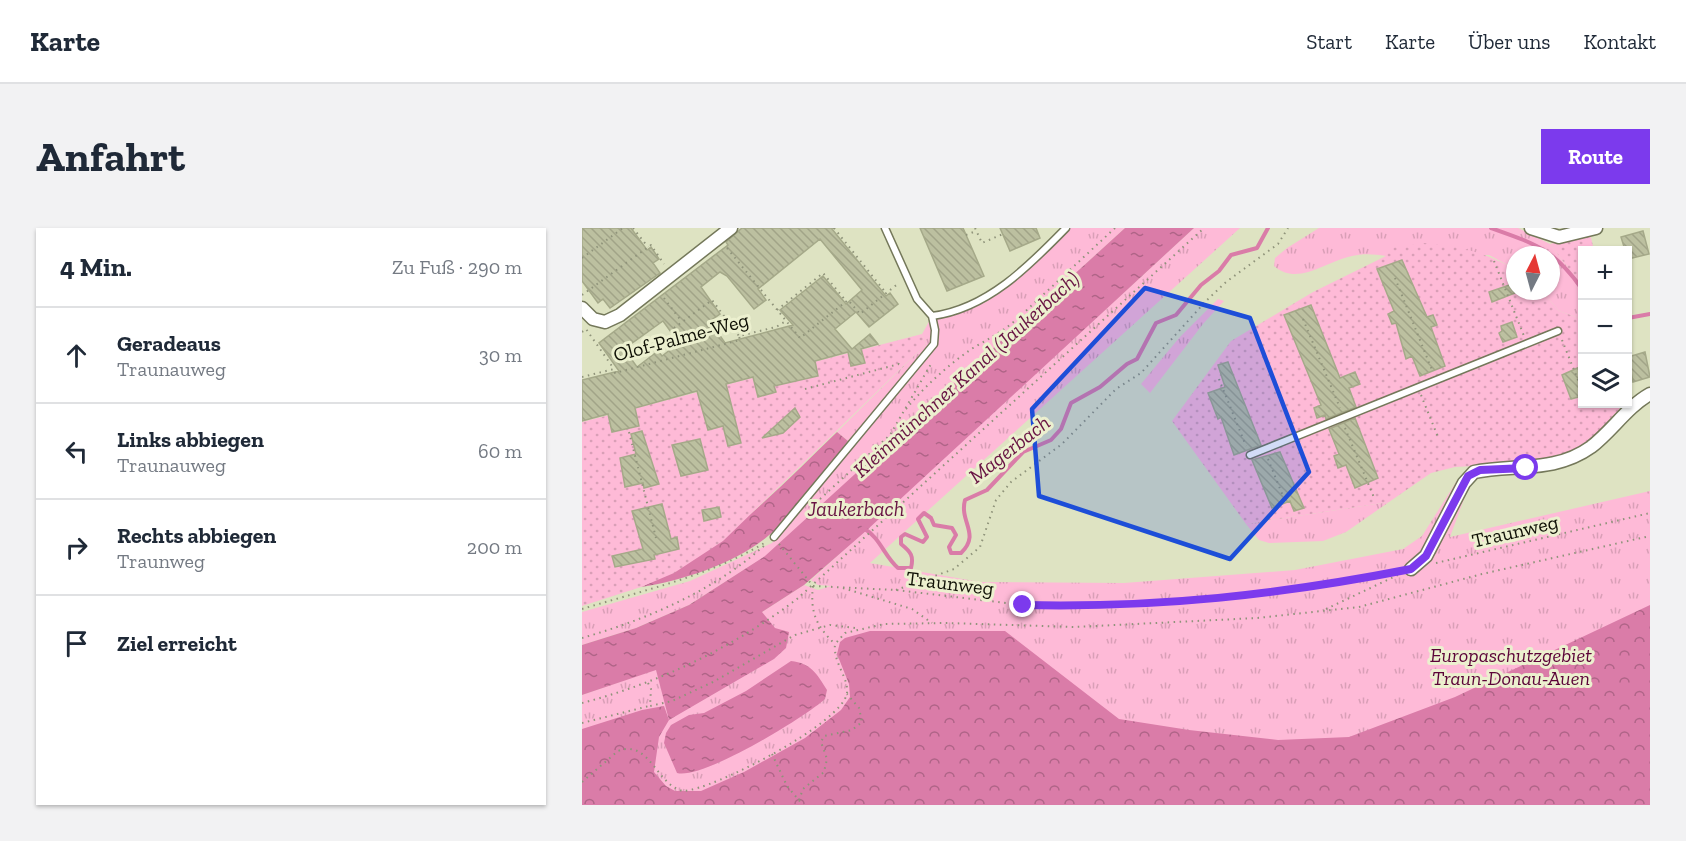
<!DOCTYPE html>
<html lang="de">
<head>
<meta charset="utf-8">
<style>
  body { margin:0; font-family:"Zilla Slab",serif; background:#f2f2f3; color:#1f2937 }
  .controls { position:absolute; right:18px; top:18px; display:grid; overflow:hidden; border-radius:0px; box-shadow:0 2px 4px #0004 }
  .controls button { width:54px; height:54px; display:grid; place-items:center; padding:0; border:0; border-bottom:2px solid #e0e1e3; background:#fff; color:#1f2937; font:30px sans-serif }
  .compass { position:absolute; left:924px; top:18px; width:54px; height:54px; border-radius:50%; background:#fff; box-shadow:0 2px 4px #0004; rotate:6deg }
  .stop { position:absolute; width:18px; height:18px; margin:-14px; border:4px solid #7c3aed; border-radius:50%; background:#fff }
  .stop.end { background:#7c3aed; border-color:#fff; box-shadow:0 2px 6px #0008 }
  .list { margin:0; padding:0; list-style:none }
  h2 { display:flex; justify-content:space-between; align-items:center; height:78px; margin:0; padding:0 24px; font-size:26px }
  h2 small { font-size:20px; font-weight:400; color:#747a83 }
  .list li { display:grid; grid-template-columns:39px 1fr auto; gap:18px; align-items:center; box-sizing:border-box; height:96px; padding:0 24px; border-top:2px solid #e0e1e3 }
  .list b { display:block; font-size:22px; white-space:nowrap }
  .list p { margin:0; font-size:20px; white-space:nowrap; color:#747a83 }
  .list em { font-size:20px; font-style:normal; color:#747a83 }
  .icon { flex:none; width:33px; height:33px; fill:none; stroke:currentColor; stroke-width:2; stroke-linecap:round; stroke-linejoin:round }
  .map { position:relative; flex:none; width:1068px; height:577px; overflow:hidden; border-radius:0px }
  header { display:flex; align-items:center; gap:36px; box-sizing:border-box; height:84px; padding:0 30px; background:#fff; border-bottom:2px solid #e0e1e3 }
  header strong { font-size:28px }
  nav { display:flex; gap:33px; margin-inline-start:auto; font-size:21px }
  .intro { display:flex; align-items:center; justify-content:space-between; box-sizing:border-box; height:144px; padding:0 36px }
  h1 { margin:0; font-size:42px }
  .button { padding:15px 27px; border-radius:0px; background:#7c3aed; color:#fff; font-size:21px; font-weight:700 }
  main { display:flex; gap:36px; padding:0 36px }
  aside { flex:1; background:#fff; border-radius:0px; box-shadow:0 2px 4px #0004 }
  .map>svg:first-child { display:block }
  .grass { fill:url(#grass-tufts) }
  .forest { fill:url(#forest-crowns) }
  .garden { fill:url(#garden-dots) }
  .water { fill:url(#water-ripples) }
  .lines { fill:none; stroke-linecap:round; stroke-linejoin:round }
  .stream { stroke:#da7ca8; stroke-width:4 }
  .building { fill:url(#building-back-hatch); stroke:#a5a989; stroke-width:1.5; fill-rule:evenodd }
  .lane-casing { stroke:#74785a; stroke-width:9 }
  .street-casing { stroke:#74785a; stroke-width:15 }
  .path { stroke:#8f937a; stroke-width:2; stroke-dasharray:1.5 4.5; stroke-linecap:butt }
  .lane { stroke:#fff; stroke-width:6 }
  .street { stroke:#fff; stroke-width:12 }
  .route { stroke:#7c3aed; stroke-width:8 }
  .marked { fill:#1d4ed8; fill-opacity:0.2; stroke:#1d4ed8; stroke-width:4.5; stroke-linejoin:round }
  .labels { text-anchor:middle; dominant-baseline:central; stroke-width:6; stroke-linejoin:round; paint-order:stroke }
  .street-label { font-size:20px; fill:#101106; stroke:#ecf0cf }
  .park-label { font-size:20px; font-style:italic; fill:#5b0338; stroke:#ecf0cf }
  .water-label { font-size:21px; font-style:italic; fill:#681443; stroke:#ecf0cf }
</style>
</head>
<body>
<header>
<strong>Karte</strong>
<nav><a>Start</a><a>Karte</a><a>Über uns</a><a>Kontakt</a></nav>
</header>
<div class="intro"><h1>Anfahrt</h1><a class="button">Route</a></div>
<main>
<aside>
<h2>4 Min.<small>Zu Fuß · 290 m</small></h2>
<ul class="list">
<li><svg class="icon" aria-label="ahead" viewBox="0 0 24 24"><path d="M12 20V5M6 11l6-6 6 6"/></svg><div><b>Geradeaus</b><p>Traunauweg</p></div><em>30 m</em></li>
<li><svg class="icon" aria-label="left" viewBox="0 0 24 24"><path d="M17 20v-9H6M10 6l-5 5 5 5"/></svg><div><b>Links abbiegen</b><p>Traunauweg</p></div><em>60 m</em></li>
<li><svg class="icon" aria-label="right" viewBox="0 0 24 24"><path d="M7 20v-9h11M14 6l5 5-5 5"/></svg><div><b>Rechts abbiegen</b><p>Traunweg</p></div><em>200 m</em></li>
<li><svg class="icon" aria-label="arrive" viewBox="0 0 24 24"><path d="M6 21V4h12l-3 4 3 4H6"/></svg><div><b>Ziel erreicht</b></div></li>
</ul>
</aside>
<div class="map">
<svg width="1068" height="577" viewBox="0 0 1068 577">
  <defs>
    <pattern id="grass-tufts" width="24" height="20" patternUnits="userSpaceOnUse" patternTransform="scale(1.5)"><rect width="24" height="20" fill="#febad7"/><path d="M3 7l-1-3M5 7V3M7 7l1-3M15 17l-1-3M17 17v-4M19 17l1-3" fill="none" stroke="#d99fb7"/></pattern>
    <pattern id="forest-crowns" width="20" height="18" patternUnits="userSpaceOnUse" patternTransform="scale(1.5)"><rect width="20" height="18" fill="#da7ca8"/><path d="M2 6a3 3 0 1 1 6 0M12 15a3 3 0 1 1 6 0" fill="none" stroke="#af6487"/></pattern>
    <pattern id="garden-dots" width="8" height="8" patternUnits="userSpaceOnUse" patternTransform="scale(1.5)"><rect width="8" height="8" fill="#febad7"/><path d="M2 2h.1M6 6h.1" fill="none" stroke="#d99fb7" stroke-width="1.8" stroke-linecap="round"/></pattern>
    <pattern id="water-ripples" width="26" height="14" patternUnits="userSpaceOnUse" patternTransform="scale(1.5)"><rect width="26" height="14" fill="#da7ca8"/><path d="M2 4q2-2 4 0t4 0M15 11q2-2 4 0t4 0" fill="none" stroke="#af6487"/></pattern>
    <pattern id="building-back-hatch" width="6" height="6" patternUnits="userSpaceOnUse" patternTransform="scale(1.5)"><rect width="6" height="6" fill="#bcc0a0"/><path d="M-1 5l2 2M0 0l6 6M5-1l2 2" fill="none" stroke="#a1a488"/></pattern>
  </defs>
  <rect width="100%" height="100%" fill="#dee3c2"/>
  <path class="grass" d="M 488,0 L 543,0 L 184,328 L 107,377 L 54,400 L 0,417 L 0,384 L 108,353 L 190,315 L 303,175 L 353,119 L 356,107 L 354,92 L 404,74 L 431,54 Z
    M 612,0 L 658,0 L 288,335 L 398,354 L 542,355 L 713,342 L 821,321 L 840,308 L 876,251 L 888,255 L 868,309 L 1068,263 L 1068,577 L 0,577 L 0,467 L 74,441 L 81,462 L 180,384 L 222,357 L 236,362 L 249,358 L 236,357 L 229,352 Z
    M 737,0 L 936,0 L 968,16 L 1000,58 L 1000,91 L 977,83 L 960,63 L 969,63 L 969,27 L 933,27 L 933,41 L 907,27 L 804,28 C 791,26 780,25 766,29 C 742,35 715,58 692,38 L 693,30 L 705,20 Z
    M 636,71 L 642,73 L 621,96 L 568,165 L 559,156 L 597,110 Z
    M 348,92 L 351,101 L 348,118 L 266,213 L 255,204 L 344,116 L 340,106 Z
    M 807,274 L 764,304 L 741,313 L 687,315 L 677,312 L 664,296 Z"/>
  <path class="forest" d="M 255,204 L 266,213 C 242,245 218,283 186,308 C 152,336 102,352 59,359 C 135,326 196,261 255,204 Z
    M 1068,377 L 1068,577 L 0,577 L 0,501 L 60,482 L 82,478 L 87,492 L 77,509 L 72,544 L 84,558 L 93,563 L 119,563 L 162,544 L 223,510 L 259,482 L 268,469 L 267,456 L 255,426 L 258,414 L 263,410 L 288,403 L 423,403 L 537,491 L 607,502 L 696,512 L 767,509 L 873,469 Z"/>
  <path class="garden" d="M 1008,6 L 1012,22 L 1000,22 L 1000,58 L 968,16 Z
    M 842,15 C 876,17 903,25 933,41 L 933,63 L 960,63 L 977,83 L 1000,91 L 1000,176 L 1042,176 L 1007,214 L 977,229 L 950,235 L 873,239 L 849,245 L 807,274 L 664,296 L 590,193 L 649,113 L 731,64 L 804,28 L 807,20 Z
    M 340,106 L 344,116 L 141,313 L 92,345 L 59,359 L 0,378 L 0,194 Z"/>
  <path class="water" d="M 543,0 L 612,0 L 285,302 L 222,357 L 180,384 L 193,400 L 207,404 L 204,420 L 192,431 L 87,492 L 74,442 L 0,467 L 0,417 L 54,400 L 107,377 L 183,328 Z
    M 209,433 C 229,435 235,446 245,462 L 243,471 C 222,490 120,552 95,545 L 82,515 L 84,505 L 89,497 L 107,487 L 122,485 L 164,463 Z"/>
  <g class="lines">
    <path class="stream" d="M 909,0 C 954,16 972,21 1000,61
      M 1046,90 L 1068,86
      M 281,300 C 298,309 302,328 316,340 L 329,340 C 332,328 329,324 319,316 L 319,309 L 323,306 L 341,314 L 345,309 L 336,291 L 342,285 L 349,290 L 352,297 L 370,300 L 374,307 L 367,319 L 369,325 L 379,325 C 399,306 377,294 383,272 L 405,262 L 441,224 L 469,212 L 479,201 L 489,175 L 518,159 L 545,136 L 555,131 L 574,95 L 594,87 L 619,57 L 637,43 L 649,27 L 675,20 L 686,0"/>
  </g>
  <path class="building" d="M 0,0 L 49,0 L 65,22 L 69,19 L 77,31 L 71,35 L 78,45 L 28,80 L 21,71 L 16,75 L 0,53 Z
    M 160,0 L 252,0 L 250,1 L 304,68 L 308,65 L 316,76 L 287,99 L 274,84 L 253,101 L 270,121 L 288,106 L 296,116 L 279,121 L 283,135 L 269,138 L 266,124 L 233,133 L 236,148 L 192,158 L 194,164 L 176,169 L 171,149 L 144,156 L 159,215 L 146,218 L 141,198 L 126,202 L 115,163 L 53,180 L 57,198 L 30,204 L 26,186 L 0,193 L 0,152 L 37,143 L 17,115 L 146,17 L 144,14 ZM 238,11 L 280,62 L 264,76 L 241,48 L 198,82 L 211,97 L 143,115 L 128,93 L 138,86 L 119,59 L 138,44 L 145,48 L 172,81 L 184,72 L 176,61 ZM 81,93 L 97,115 L 80,128 L 76,123 L 55,139 L 42,121 Z
    M 338,0 L 381,0 L 402,48 L 365,63 Z
    M 418,0 L 454,0 L 458,10 L 428,23 Z
    M 1061,3 L 1067,26 L 1046,31 L 1046,22 L 1043,22 L 1039,9 Z
    M 820,32 L 845,89 L 851,87 L 855,97 L 849,99 L 863,138 L 838,148 L 830,128 L 824,131 L 814,95 L 810,96 L 806,86 L 812,83 L 795,41 Z
    M 933,55 L 933,65 L 910,74 L 907,64 Z
    M 729,77 L 758,150 L 773,144 L 778,156 L 767,160 L 774,179 L 744,191 L 743,187 L 735,190 L 732,180 L 739,177 L 702,87 Z
    M 930,94 L 935,109 L 921,114 L 917,105 L 920,103 L 919,98 Z
    M 1063,124 L 1068,149 L 1051,154 L 1046,129 Z
    M 646,134 L 679,217 L 652,227 L 639,189 L 636,191 L 626,165 L 643,159 L 636,137 Z
    M 1000,138 L 1000,168 L 989,171 L 980,147 Z
    M 213,180 L 218,189 L 201,205 L 180,210 Z
    M 773,190 L 796,250 L 773,260 L 764,237 L 756,240 L 752,228 L 757,226 L 747,201 Z
    M 60,203 L 77,256 L 62,260 L 61,255 L 43,259 L 38,230 L 54,226 L 49,206 Z
    M 118,211 L 126,242 L 99,248 L 90,217 Z
    M 698,224 L 722,280 L 712,283 L 708,273 L 690,280 L 670,232 Z
    M 80,276 L 89,311 L 95,309 L 97,321 L 72,327 L 73,331 L 33,339 L 30,328 L 61,321 L 50,283 Z
    M 137,279 L 139,289 L 122,293 L 120,282 Z"/>
  <g class="lines">
    <g class="lane-casing">
      <path id="lane" d="M 350,88 C 405,81 447,38 484,0
        M 668,227 L 976,103
        M 192,309 L 352,116 L 353,102 L 350,88 L 335,71 L 303,0"/>
    </g>
    <g class="street-casing">
      <path id="street" d="M 949,0 L 977,9 L 1014,0
        M 0,80 L 11,91 L 23,94 L 38,87 L 149,0
        M 829,341 L 844,328 L 882,255 L 892,244 C 932,236 973,245 1009,219 C 1030,203 1045,179 1068,166"/>
    </g>
    <path class="path" d="M 51,0 L 66,19
      M 252,0 L 304,65
      M 393,0 L 400,15 L 421,6
      M 384,7 L 394,3
      M 145,20 L 218,110 L 266,72 L 278,86 L 317,55
      M 0,30 L 41,0
      M 912,33 L 942,108
      M 813,50 L 850,142
      M 0,67 L 69,17 L 82,36
      M 82,70 L 100,94
      M 195,82 L 241,45 L 264,73
      M 721,91 L 758,180
      M 92,100 L 130,72 L 157,108
      M 0,104 L 4,101 L 32,141
      M 980,112 L 1000,162
      M 0,149 L 32,141 L 33,145 L 158,112 L 157,108 L 194,99 L 204,93
      M 637,151 L 664,218
      M 223,161 L 317,136 L 321,139
      M 839,167 L 856,209
      M 1006,176 L 1008,181
      M 324,181 C 343,158 366,137 391,120 C 406,111 420,104 434,92 L 533,0
      M 763,200 L 793,272
      M 47,204 L 75,314
      M 686,231 L 703,273
      M 238,271 L 308,207 L 349,136
      M 197,316 L 231,358
      M 854,335 L 1068,285
      M 231,358 L 314,362 L 441,377 L 573,377 L 667,368 L 816,344
      M 231,358 C 228,384 234,398 253,416
      M 261,360 L 330,381 L 350,395
      M 314,362 L 372,341 L 398,319 L 414,272 L 429,254 L 480,216 L 534,161 L 559,145 L 624,73 L 644,54 L 696,16 L 706,0
      M 0,381 C 62,362 128,348 184,314
      M 744,381 L 818,346
      M 0,410 C 66,391 134,362 185,315
      M 66,455 L 69,461 L 68,478 L 90,473 L 131,454 L 213,407 L 248,397 L 273,400
      M 0,475 C 77,455 152,419 215,371 L 622,0
      M 0,495 L 67,478
      M 190,526 L 205,558 L 221,577
      M 0,554 L 36,523 C 68,511 74,557 101,563 C 131,562 261,495 265,465 C 267,450 251,435 253,416 L 263,405 L 302,396 L 364,395 L 493,399 L 675,390 L 777,379 L 900,346 L 1068,308
      M 217,572 L 221,561 L 242,544 L 245,531 L 239,514 L 242,508 L 270,502 L 280,494 L 277,480 L 265,466"/>
    <use href="#lane" class="lane"/>
    <use href="#street" class="street"/>
  </g>
  <g class="lines">
    <path class="route" d="M 441,377 C 577,380 696,367 829,341 L 844,328 L 886,248 L 898,242 L 944,240"/>
  </g>
  <path class="marked" d="M 563,60 L 668,90 L 727,244 L 648,331 L 457,268 L 450,181 Z"/>
  <g class="labels">
    <g class="street-label">
      <text transform="translate(99 109) rotate(-15)">Olof-Palme-Weg</text>
      <text transform="translate(933 303) rotate(-13)">Traunweg</text>
      <text transform="translate(368 355) rotate(7)">Traunweg</text>
    </g>
    <g class="park-label">
      <text x="929" y="427">Europaschutzgebiet<tspan x="929" dy="23">Traun-Donau-Auen</tspan></text>
    </g>
    <g class="water-label">
      <text transform="translate(384 146) rotate(-42)">Kleinmünchner Kanal (Jaukerbach)</text>
      <text transform="translate(427 221) rotate(-38)">Magerbach</text>
      <text x="274" y="280">Jaukerbach</text>
    </g>
  </g>
</svg>
<div class="controls">
<button>+</button>
<button>−</button>
<button><svg class="icon" aria-label="layers" viewBox="0 0 24 24"><path d="M12 4l9 5-9 5-9-5zM3 14l9 5 9-5"/></svg></button>
</div>
<svg class="compass" viewBox="-18 -18 36 36"><path d="M0-13l5 13h-10z" fill="#e53935"/><path d="M0 13l5-13h-10z" fill="#747a83"/></svg>
<div class="stop" style="left:944px;top:240px"></div>
<div class="stop end" style="left:441px;top:377px"></div>
</div>
</main>
</body>
</html>
